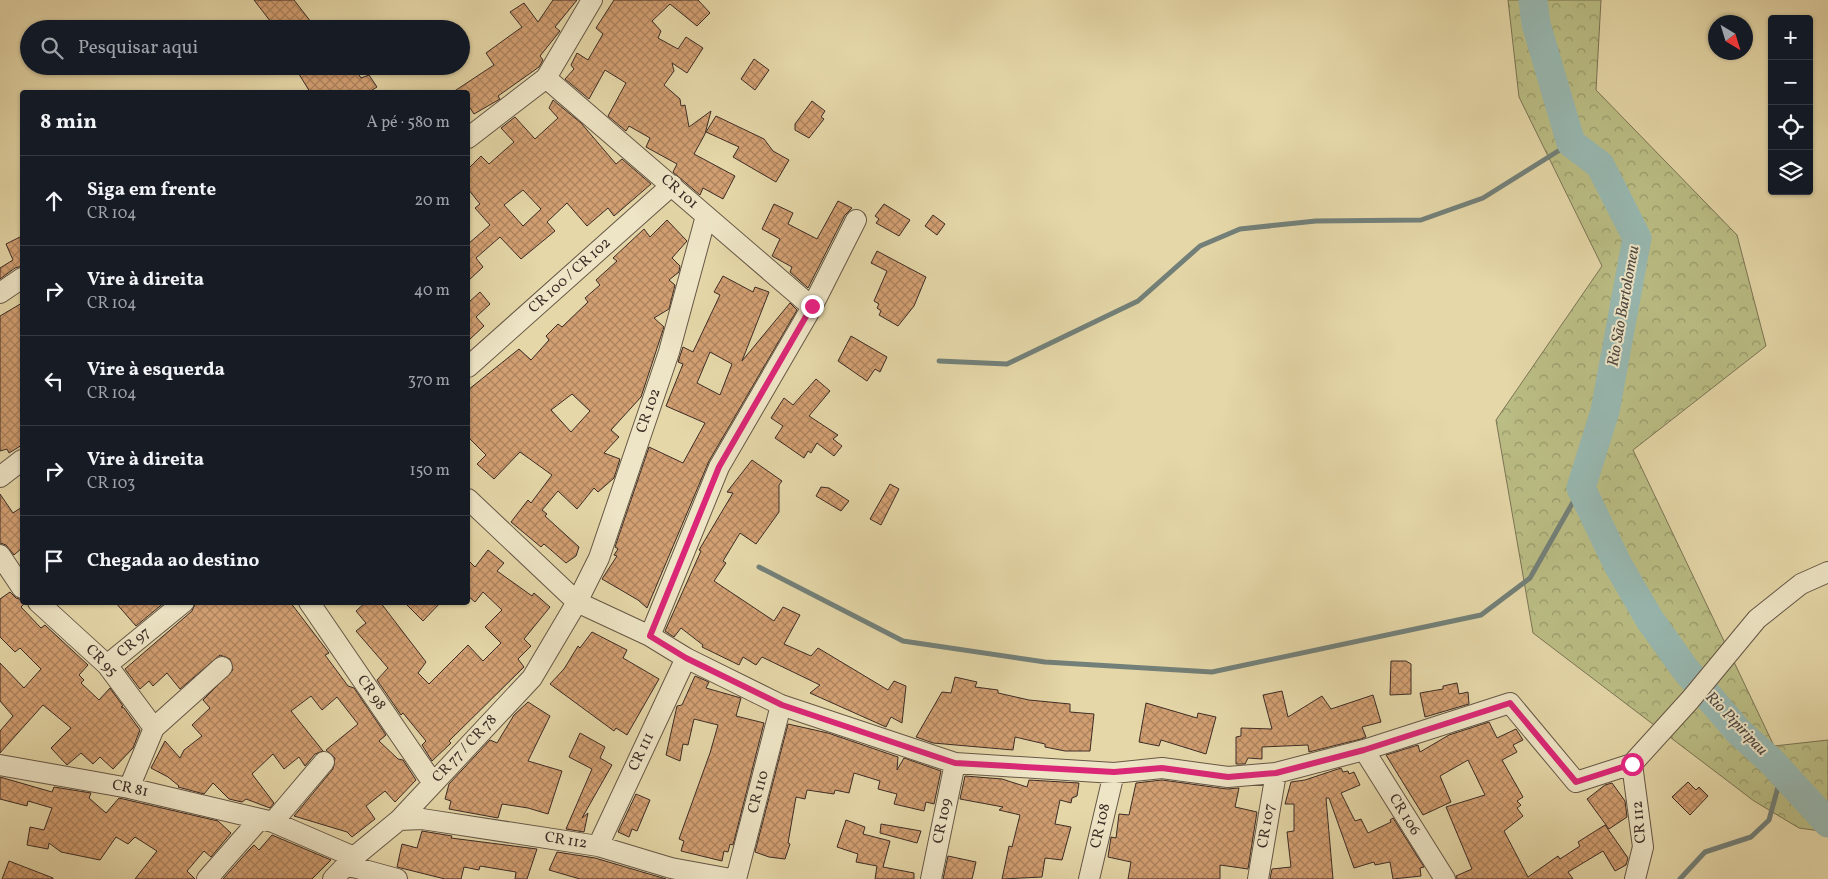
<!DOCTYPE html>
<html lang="pt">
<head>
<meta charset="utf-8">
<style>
  body { margin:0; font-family:Vollkorn,serif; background:#242831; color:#f1f3f6 }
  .controls { position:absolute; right:15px; top:15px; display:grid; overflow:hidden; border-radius:5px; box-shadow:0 1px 4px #0004 }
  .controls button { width:45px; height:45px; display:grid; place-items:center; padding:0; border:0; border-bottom:1px solid #363941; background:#171b24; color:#f1f3f6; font:25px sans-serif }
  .compass { position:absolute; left:1708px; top:15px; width:45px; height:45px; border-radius:50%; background:#171b24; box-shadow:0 1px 4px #0004; rotate:142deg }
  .stop { position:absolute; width:15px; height:15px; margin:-11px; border:4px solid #db2777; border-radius:50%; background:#fff }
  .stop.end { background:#db2777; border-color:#fff; box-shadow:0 1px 5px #0008 }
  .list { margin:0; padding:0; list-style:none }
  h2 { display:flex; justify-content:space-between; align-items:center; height:65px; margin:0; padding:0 20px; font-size:21px }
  h2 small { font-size:16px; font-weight:400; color:#9ea1a6 }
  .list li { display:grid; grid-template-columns:32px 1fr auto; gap:15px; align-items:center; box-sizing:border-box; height:90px; padding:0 20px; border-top:1px solid #363941 }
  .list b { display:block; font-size:19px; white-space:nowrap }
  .list p { margin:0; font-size:16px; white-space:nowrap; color:#9ea1a6 }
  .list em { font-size:16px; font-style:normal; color:#9ea1a6 }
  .icon { flex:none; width:28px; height:28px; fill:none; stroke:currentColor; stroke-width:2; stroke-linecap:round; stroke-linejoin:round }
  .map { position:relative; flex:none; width:1828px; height:879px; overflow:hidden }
  .search { position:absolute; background:#171b24; box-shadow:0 1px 4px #0004; left:20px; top:20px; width:450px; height:55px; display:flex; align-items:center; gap:12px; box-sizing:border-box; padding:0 18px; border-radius:28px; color:#9ea1a6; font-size:19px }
  .panel { position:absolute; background:#171b24; box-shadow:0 1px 4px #0004; left:20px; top:90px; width:450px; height:515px; border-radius:5px }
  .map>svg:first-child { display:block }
  .forest { fill:url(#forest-crowns); stroke:#7b7455 }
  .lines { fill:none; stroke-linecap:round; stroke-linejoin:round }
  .stream { stroke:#738079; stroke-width:5 }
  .river { stroke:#98b8b1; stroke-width:29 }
  .building { fill:url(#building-cross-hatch); stroke:#3c2c26; fill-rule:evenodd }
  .minor-casing { stroke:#665746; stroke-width:22 }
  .minor { stroke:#eee5c6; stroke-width:20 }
  .route { stroke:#db2777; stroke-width:6 }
  .labels { text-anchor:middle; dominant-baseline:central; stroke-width:4; stroke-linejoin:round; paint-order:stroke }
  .street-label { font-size:15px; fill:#3c2c26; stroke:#eee5c6 }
  .water-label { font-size:16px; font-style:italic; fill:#4e4842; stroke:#eee5c6 }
</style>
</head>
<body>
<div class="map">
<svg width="1828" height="879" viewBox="0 0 1828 879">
  <defs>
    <pattern id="forest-crowns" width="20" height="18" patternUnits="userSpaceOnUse" patternTransform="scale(1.25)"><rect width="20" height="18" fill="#babd84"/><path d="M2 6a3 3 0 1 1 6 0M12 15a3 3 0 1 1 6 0" fill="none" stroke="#989a6c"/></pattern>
    <pattern id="building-cross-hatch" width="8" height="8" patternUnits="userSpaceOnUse" patternTransform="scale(1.25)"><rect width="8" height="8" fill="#d29f72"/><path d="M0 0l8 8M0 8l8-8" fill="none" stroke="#ac825d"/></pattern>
  </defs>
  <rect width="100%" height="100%" fill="#e5d7a8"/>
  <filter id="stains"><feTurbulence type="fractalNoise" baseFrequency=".004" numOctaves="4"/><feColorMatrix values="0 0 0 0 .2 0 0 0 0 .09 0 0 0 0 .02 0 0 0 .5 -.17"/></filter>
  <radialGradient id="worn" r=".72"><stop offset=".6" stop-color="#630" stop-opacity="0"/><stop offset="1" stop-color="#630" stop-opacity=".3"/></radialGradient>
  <path class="forest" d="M 1508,0 L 1601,0 L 1596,90 L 1737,235 L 1766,346 L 1633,450 L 1774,746 L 1828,740 L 1828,832 L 1799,828 L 1754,801 L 1533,633 L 1496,420 L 1602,266 L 1519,97 Z"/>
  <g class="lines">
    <path class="stream" d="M 939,361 L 1007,364 L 1138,301 L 1200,246 L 1240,229 L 1316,221 L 1421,220 L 1483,198 L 1571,143
      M 759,567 L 903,641 L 1045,662 L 1212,672 L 1481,615 L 1530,578 L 1581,488
      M 1680,879 L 1705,852 L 1751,837 L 1769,820 L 1778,787 L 1772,762"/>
    <path class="river" d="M 1533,0 L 1536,24 L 1571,143 L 1600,165 L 1637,238 L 1605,411 L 1581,488 L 1618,565 L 1650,620 L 1685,669 L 1739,732 L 1772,762 L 1828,823"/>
  </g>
  <path class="building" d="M 254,0 L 294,0 L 311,22 L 302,29 L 287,29 L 281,21 L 274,26 Z
    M 553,0 L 577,0 L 555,27 L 560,31 L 540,56 L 543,60 L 539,67 L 498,96 L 500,99 L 474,114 L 468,105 L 468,92 L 453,92 L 494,65 L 486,53 L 522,27 L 510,12 L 524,3 L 538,22 Z
    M 614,0 L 698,0 L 710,13 L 697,26 L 670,4 L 652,21 L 661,31 L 658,38 L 678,49 L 686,37 L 703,48 L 687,73 L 672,63 L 674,71 L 664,85 L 680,99 L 681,106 L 685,105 L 689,127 L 711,111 L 705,134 L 694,154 L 735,176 L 723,199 L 703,188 L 700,195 L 673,172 L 677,164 L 646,147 L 650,138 L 629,126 L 626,131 L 608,116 L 626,83 L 605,70 L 589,99 L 565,79 L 574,69 L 571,65 L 577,53 L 588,60 L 603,34 L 596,28 Z
    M 754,59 L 769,70 L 755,90 L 741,79 Z
    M 294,66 L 353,66 L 361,78 L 369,75 L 377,87 L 369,92 L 310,92 Z
    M 553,100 L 581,123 L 616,164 L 622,159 L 651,184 L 614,216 L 608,208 L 587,226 L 567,203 L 547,222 L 555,231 L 521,259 L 500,237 L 476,258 L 483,267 L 468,281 L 468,244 L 490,225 L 475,208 L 480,204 L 468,189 L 468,169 L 481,156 L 489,164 L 514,142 L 501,128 L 515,117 L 535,139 L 558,118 L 549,108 ZM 523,190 L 541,209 L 523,226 L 504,205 Z
    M 812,101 L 825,111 L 821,117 L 824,119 L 809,138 L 795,130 L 795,124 Z
    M 716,116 L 764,139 L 773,151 L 789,160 L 776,182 L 733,157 L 739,147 L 706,132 Z
    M 838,201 L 852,208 L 845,215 L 808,288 L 790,272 L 792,267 L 772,256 L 780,239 L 762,229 L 774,204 L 793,213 L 788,224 L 817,239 Z
    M 884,204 L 910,220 L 899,236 L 876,223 L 879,219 L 875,216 Z
    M 933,215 L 945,224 L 937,235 L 925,226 Z
    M 667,220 L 687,241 L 672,258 L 680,266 L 679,272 L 669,280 L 675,285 L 669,309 L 654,318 L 664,327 L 641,397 L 611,430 L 619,437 L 604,453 L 620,459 L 614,478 L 598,492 L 594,488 L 577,509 L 558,491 L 542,510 L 547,514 L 545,516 L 579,547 L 576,556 L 566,563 L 544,544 L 541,547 L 511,522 L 528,500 L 531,503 L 552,475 L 520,452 L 494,479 L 477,464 L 486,455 L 468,437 L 468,390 L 519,349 L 531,360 L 549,340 L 546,336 L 558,324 L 562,327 L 588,302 L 585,298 L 600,285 L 596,280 L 617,261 L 613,258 L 644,229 L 650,237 ZM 572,394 L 590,411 L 571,432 L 551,410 Z
    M 22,236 L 22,266 L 15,268 L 0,279 L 0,268 L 13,260 L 6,244 Z
    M 877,251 L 926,277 L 914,306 L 898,326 L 879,315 L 881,311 L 877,308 L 879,304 L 874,301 L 887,271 L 871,263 Z
    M 723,276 L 753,292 L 755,287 L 769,292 L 742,361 L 790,303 L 797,310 L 709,461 L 647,608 L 638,600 L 602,579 L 617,556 L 614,555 L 618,549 L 615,547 L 649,447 L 683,463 L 705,423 L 666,406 L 683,364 L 678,362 L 683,347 L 693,352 L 720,295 L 714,292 ZM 710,352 L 732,364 L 720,395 L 697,383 Z
    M 480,292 L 490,304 L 476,317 L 484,326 L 468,341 L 468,303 Z
    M 22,303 L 22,445 L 9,453 L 7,449 L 0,451 L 0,316 Z
    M 851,336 L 887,357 L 880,372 L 875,369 L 867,381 L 838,361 Z
    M 816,379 L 830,391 L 809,416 L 838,435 L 833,439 L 842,446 L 834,456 L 817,443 L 811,453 L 808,451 L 804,458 L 775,438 L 783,426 L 771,418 L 784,398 L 793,405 Z
    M 752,460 L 782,481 L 779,485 L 779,512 L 756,544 L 740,533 L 723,561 L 726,563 L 714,581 L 774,621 L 783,607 L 800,615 L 784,644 L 811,656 L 818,648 L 888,690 L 894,681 L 906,686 L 902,723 L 891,717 L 886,727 L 810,693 L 820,685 L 762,657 L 756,665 L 743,657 L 739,665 L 702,647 L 703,645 L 681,628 L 674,637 L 665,631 L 701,551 L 699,550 L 733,493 L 727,492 Z
    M 890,484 L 899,489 L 881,525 L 870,519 Z
    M 821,487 L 829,488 L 849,501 L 841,511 L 816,496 Z
    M 0,494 L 13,513 L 22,507 L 22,548 L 14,555 L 6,545 L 0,543 Z
    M 488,550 L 504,563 L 497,571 L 532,596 L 534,593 L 550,607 L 524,639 L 531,646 L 518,659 L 524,667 L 449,741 L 451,743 L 432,761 L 422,745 L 426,741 L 403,713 L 401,715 L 377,680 L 388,668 L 356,631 L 366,623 L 356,611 L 366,602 L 380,602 L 426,662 L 418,673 L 429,684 L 468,645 L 483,661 L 501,643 L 485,627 L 502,610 L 483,592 L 475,602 L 468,596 L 468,560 L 475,567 Z
    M 10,592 L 16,598 L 22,600 L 25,603 L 21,607 L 41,628 L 45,625 L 88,665 L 79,675 L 84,680 L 81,683 L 99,700 L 110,688 L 123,706 L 121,707 L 124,708 L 140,730 L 133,748 L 113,769 L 100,757 L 93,764 L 81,753 L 67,765 L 51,748 L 71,728 L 43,705 L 0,753 L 0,731 L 13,716 L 0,701 L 0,663 L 24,688 L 41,669 L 20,648 L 15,652 L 0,637 L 0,599 Z
    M 115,602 L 165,602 L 136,626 Z
    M 196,602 L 290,602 L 329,653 L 325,655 L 348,686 L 354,688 L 386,735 L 379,741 L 398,759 L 403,760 L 416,780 L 395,802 L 385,791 L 366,806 L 375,819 L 352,837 L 347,832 L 294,816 L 333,769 L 335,758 L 326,750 L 358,724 L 337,697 L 322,710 L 311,696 L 291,711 L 323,751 L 315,754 L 305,766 L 299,757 L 284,769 L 273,754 L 252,774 L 274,803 L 270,808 L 246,799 L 242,802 L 229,799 L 213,783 L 204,794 L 178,787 L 179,786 L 168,777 L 151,768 L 165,741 L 180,758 L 184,750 L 202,736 L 192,725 L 210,708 L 203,700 L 233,670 L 230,659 L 220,655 L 180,689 L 167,673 L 153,686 L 149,681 L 140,689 L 125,669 L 192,611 Z
    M 404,602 L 441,602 L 423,621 Z
    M 592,632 L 627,650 L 623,658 L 659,679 L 627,735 L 616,728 L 614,731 L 550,684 L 564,669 L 578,646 L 580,648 Z
    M 1391,661 L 1406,661 L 1411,664 L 1411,694 L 1390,695 Z
    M 695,676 L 709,682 L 706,688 L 741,698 L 736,716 L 764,723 L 733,845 L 730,844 L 728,852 L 724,851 L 722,861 L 681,851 L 684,841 L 679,839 L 710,753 L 718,725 L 694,719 L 688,745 L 683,744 L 680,761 L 666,755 L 677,706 L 682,705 Z
    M 955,677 L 977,682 L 975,687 L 998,690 L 998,693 L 1029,700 L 1070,704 L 1070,712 L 1094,714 L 1090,751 L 1065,751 L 1045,747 L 1045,744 L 1015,737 L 1013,750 L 933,743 L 916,737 L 942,692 L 951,693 Z
    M 1457,683 L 1459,694 L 1468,692 L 1469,704 L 1425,717 L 1420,693 L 1443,689 L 1443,686 Z
    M 1282,691 L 1288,717 L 1322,696 L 1331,709 L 1373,695 L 1381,722 L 1362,727 L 1366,737 L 1361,739 L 1309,752 L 1308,745 L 1262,747 L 1262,759 L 1248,758 L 1245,764 L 1236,764 L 1236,737 L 1241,736 L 1241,728 L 1272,729 L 1263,695 Z
    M 528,702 L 550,716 L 528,761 L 562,771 L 548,814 L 528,808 L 502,804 L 498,818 L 449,809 L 451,801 L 445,799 L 449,784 L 490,740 L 497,743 L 514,715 Z
    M 1146,703 L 1197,718 L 1198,713 L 1216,717 L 1206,754 L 1161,740 L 1159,746 L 1139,742 Z
    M 1489,722 L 1497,738 L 1516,729 L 1523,740 L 1513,745 L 1517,752 L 1502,760 L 1523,797 L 1517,801 L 1521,805 L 1517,808 L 1523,816 L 1504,831 L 1528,877 L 1558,856 L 1560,859 L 1580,846 L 1578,842 L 1605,825 L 1628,858 L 1626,865 L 1615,871 L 1603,851 L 1568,872 L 1573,879 L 1457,879 L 1456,876 L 1472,869 L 1446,807 L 1485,795 L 1468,760 L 1440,776 L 1451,802 L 1423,815 L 1386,755 L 1418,745 L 1420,752 L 1449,735 Z
    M 788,724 L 828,733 L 898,757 L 897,770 L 904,758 L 941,771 L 934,804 L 926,802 L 924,811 L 894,804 L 897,794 L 878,789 L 880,781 L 854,773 L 849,793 L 835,790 L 834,794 L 807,790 L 805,799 L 796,797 L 788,843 L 790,844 L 785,859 L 769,857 L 755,852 Z
    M 580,733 L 605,747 L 600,758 L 612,765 L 582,818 L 588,813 L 584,832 L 566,829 L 592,769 L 569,757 Z
    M 1341,768 L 1343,772 L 1348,771 L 1349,774 L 1354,772 L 1360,785 L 1341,793 L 1355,821 L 1361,819 L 1368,833 L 1391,822 L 1390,820 L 1393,818 L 1424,867 L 1420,868 L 1421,876 L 1393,879 L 1390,862 L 1375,865 L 1374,862 L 1354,868 L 1329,798 L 1326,798 L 1333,879 L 1270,879 L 1272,869 L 1291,867 L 1287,832 L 1294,831 L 1294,804 L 1285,804 L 1291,782 L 1305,780 Z
    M 965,776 L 1002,779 L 1027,787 L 1029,780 L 1079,783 L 1077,796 L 1072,798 L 1071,803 L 1060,800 L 1055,824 L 1071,827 L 1062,860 L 1045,858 L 1042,877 L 1002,879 L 1009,846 L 1012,847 L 1020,815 L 999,810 L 1003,807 L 960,799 Z
    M 0,777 L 52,792 L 54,787 L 91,793 L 89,798 L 106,813 L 119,798 L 218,821 L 231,833 L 211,857 L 204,851 L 187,871 L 195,879 L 135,879 L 157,851 L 135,837 L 128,844 L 116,837 L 100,860 L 61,852 L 49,843 L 48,849 L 27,845 L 30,827 L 44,830 L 52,808 L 28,801 L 27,806 L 0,799 Z
    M 1162,780 L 1227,789 L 1239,788 L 1235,807 L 1257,812 L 1248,869 L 1220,865 L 1220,879 L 1128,879 L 1131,862 L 1108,857 L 1111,837 L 1116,838 L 1119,814 L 1129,815 L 1136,783 Z
    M 1688,782 L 1696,790 L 1699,787 L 1708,796 L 1690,815 L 1672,797 Z
    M 1612,783 L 1625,801 L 1627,817 L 1609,829 L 1587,799 L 1605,785 Z
    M 636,794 L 650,800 L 637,831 L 632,829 L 629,837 L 618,832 Z
    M 846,820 L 865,827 L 863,834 L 890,841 L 883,867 L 914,873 L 914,879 L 875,879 L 877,866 L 856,862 L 858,854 L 837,847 Z
    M 881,824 L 921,831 L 917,843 L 880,833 Z
    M 422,831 L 452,836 L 451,838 L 537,849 L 527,879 L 515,879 L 516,872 L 480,866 L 479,870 L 464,867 L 461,879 L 445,879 L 397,867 L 402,844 L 417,848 Z
    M 272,835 L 331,860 L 312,879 L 223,879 L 249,850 L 254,845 L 259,850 Z
    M 557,852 L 595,858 L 666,879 L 580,879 L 549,870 Z
    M 948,856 L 976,862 L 972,879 L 943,879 Z
    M 9,861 L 53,878 L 53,879 L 2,879 Z"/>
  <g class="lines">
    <g class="minor-casing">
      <path id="minor" d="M 546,78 L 812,307
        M 468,138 L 546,78 L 592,0
        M 0,293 L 22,278
        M 468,367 L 672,185
        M 0,477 L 22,460
        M 468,499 L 577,602 L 650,636 L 686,658 L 781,705 L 955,763 L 1114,773 L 1162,768 L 1228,777 L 1276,773 L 1364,750 L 1510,703 L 1576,782 L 1632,764
        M 0,555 L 22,588
        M 38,602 L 107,665 L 154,728
        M 309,602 L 433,783
        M 650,636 L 719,467 L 812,307 L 856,220
        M 107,665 L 184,602
        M 1364,750 L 1445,879
        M 1632,764 L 1690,700 L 1757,619 L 1801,584 L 1828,572
        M 1632,764 L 1643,847 L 1635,879
        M 0,765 L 129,788 L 273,822 L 354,857
        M 129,788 L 154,728 L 222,667
        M 399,820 L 422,819 L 598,846 L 671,868 L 731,879
        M 273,822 L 324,762
        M 598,846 L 686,658
        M 346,865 L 397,879
        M 207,879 L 259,820
        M 333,879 L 354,857 L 399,820 L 532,678 L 577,602 L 599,558 L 669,352 L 706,216
        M 736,879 L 781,705
        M 931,879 L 955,763
        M 1089,879 L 1114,773
        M 1258,879 L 1276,773"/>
    </g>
    <use href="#minor" class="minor"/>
  </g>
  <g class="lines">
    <path class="route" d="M 812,306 L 719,467 L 650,636 L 686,658 L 782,705 L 955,763 L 1114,772 L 1162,768 L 1228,777 L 1276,773 L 1364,750 L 1510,703 L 1576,782 L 1632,764"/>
  </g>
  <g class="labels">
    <g class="street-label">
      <text transform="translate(679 192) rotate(41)">CR 101</text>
      <text transform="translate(570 276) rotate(-42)">CR 100 / CR 102</text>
      <text transform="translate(649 411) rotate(-71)">CR 102</text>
      <text transform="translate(134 643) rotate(-39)">CR 97</text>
      <text transform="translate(101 661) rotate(46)">CR 95</text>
      <text transform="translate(371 693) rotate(55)">CR 98</text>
      <text transform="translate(465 749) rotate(-47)">CR 77 / CR 78</text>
      <text transform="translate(642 752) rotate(-65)">CR 111</text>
      <text transform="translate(130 789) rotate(12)">CR 81</text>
      <text transform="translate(759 792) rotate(-75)">CR 110</text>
      <text transform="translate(1404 815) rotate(58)">CR 106</text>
      <text transform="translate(943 821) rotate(-78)">CR 109</text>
      <text transform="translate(1640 822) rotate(-95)">CR 112</text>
      <text transform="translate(1101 826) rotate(-77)">CR 108</text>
      <text transform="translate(1267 826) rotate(-80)">CR 107</text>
      <text transform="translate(566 841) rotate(9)">CR 112</text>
    </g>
    <g class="water-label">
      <text transform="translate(1624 306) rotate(-80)">Rio São Bartolomeu</text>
      <text transform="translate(1736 724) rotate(46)">Rio Pipiripau</text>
    </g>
  </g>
  <rect width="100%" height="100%" filter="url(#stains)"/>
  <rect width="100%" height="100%" fill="url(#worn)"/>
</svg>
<div class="controls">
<button>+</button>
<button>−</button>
<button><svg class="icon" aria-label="locate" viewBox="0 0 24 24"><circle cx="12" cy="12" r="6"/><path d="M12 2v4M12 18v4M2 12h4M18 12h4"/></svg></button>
<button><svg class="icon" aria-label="layers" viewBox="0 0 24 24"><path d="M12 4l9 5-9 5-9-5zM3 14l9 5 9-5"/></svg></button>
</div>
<svg class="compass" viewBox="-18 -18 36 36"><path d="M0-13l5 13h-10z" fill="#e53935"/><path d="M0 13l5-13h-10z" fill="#9ea1a6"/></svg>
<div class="stop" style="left:1632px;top:764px"></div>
<div class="stop end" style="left:812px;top:306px"></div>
<div class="search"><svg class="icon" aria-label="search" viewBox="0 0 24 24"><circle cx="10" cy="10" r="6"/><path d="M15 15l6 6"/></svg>Pesquisar aqui</div>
<section class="panel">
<h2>8 min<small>A pé · 580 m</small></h2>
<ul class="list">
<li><svg class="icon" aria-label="ahead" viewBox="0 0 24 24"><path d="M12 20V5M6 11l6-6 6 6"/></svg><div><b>Siga em frente</b><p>CR 104</p></div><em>20 m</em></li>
<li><svg class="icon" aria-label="right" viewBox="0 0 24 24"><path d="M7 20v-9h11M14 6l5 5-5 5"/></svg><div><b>Vire à direita</b><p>CR 104</p></div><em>40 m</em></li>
<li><svg class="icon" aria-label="left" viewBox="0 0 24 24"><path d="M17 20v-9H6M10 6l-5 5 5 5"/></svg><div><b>Vire à esquerda</b><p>CR 104</p></div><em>370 m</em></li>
<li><svg class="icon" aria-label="right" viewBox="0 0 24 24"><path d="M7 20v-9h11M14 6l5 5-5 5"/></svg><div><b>Vire à direita</b><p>CR 103</p></div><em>150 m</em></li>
<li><svg class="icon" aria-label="arrive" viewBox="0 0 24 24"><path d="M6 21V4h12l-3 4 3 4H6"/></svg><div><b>Chegada ao destino</b></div></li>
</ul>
</section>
</div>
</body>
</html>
